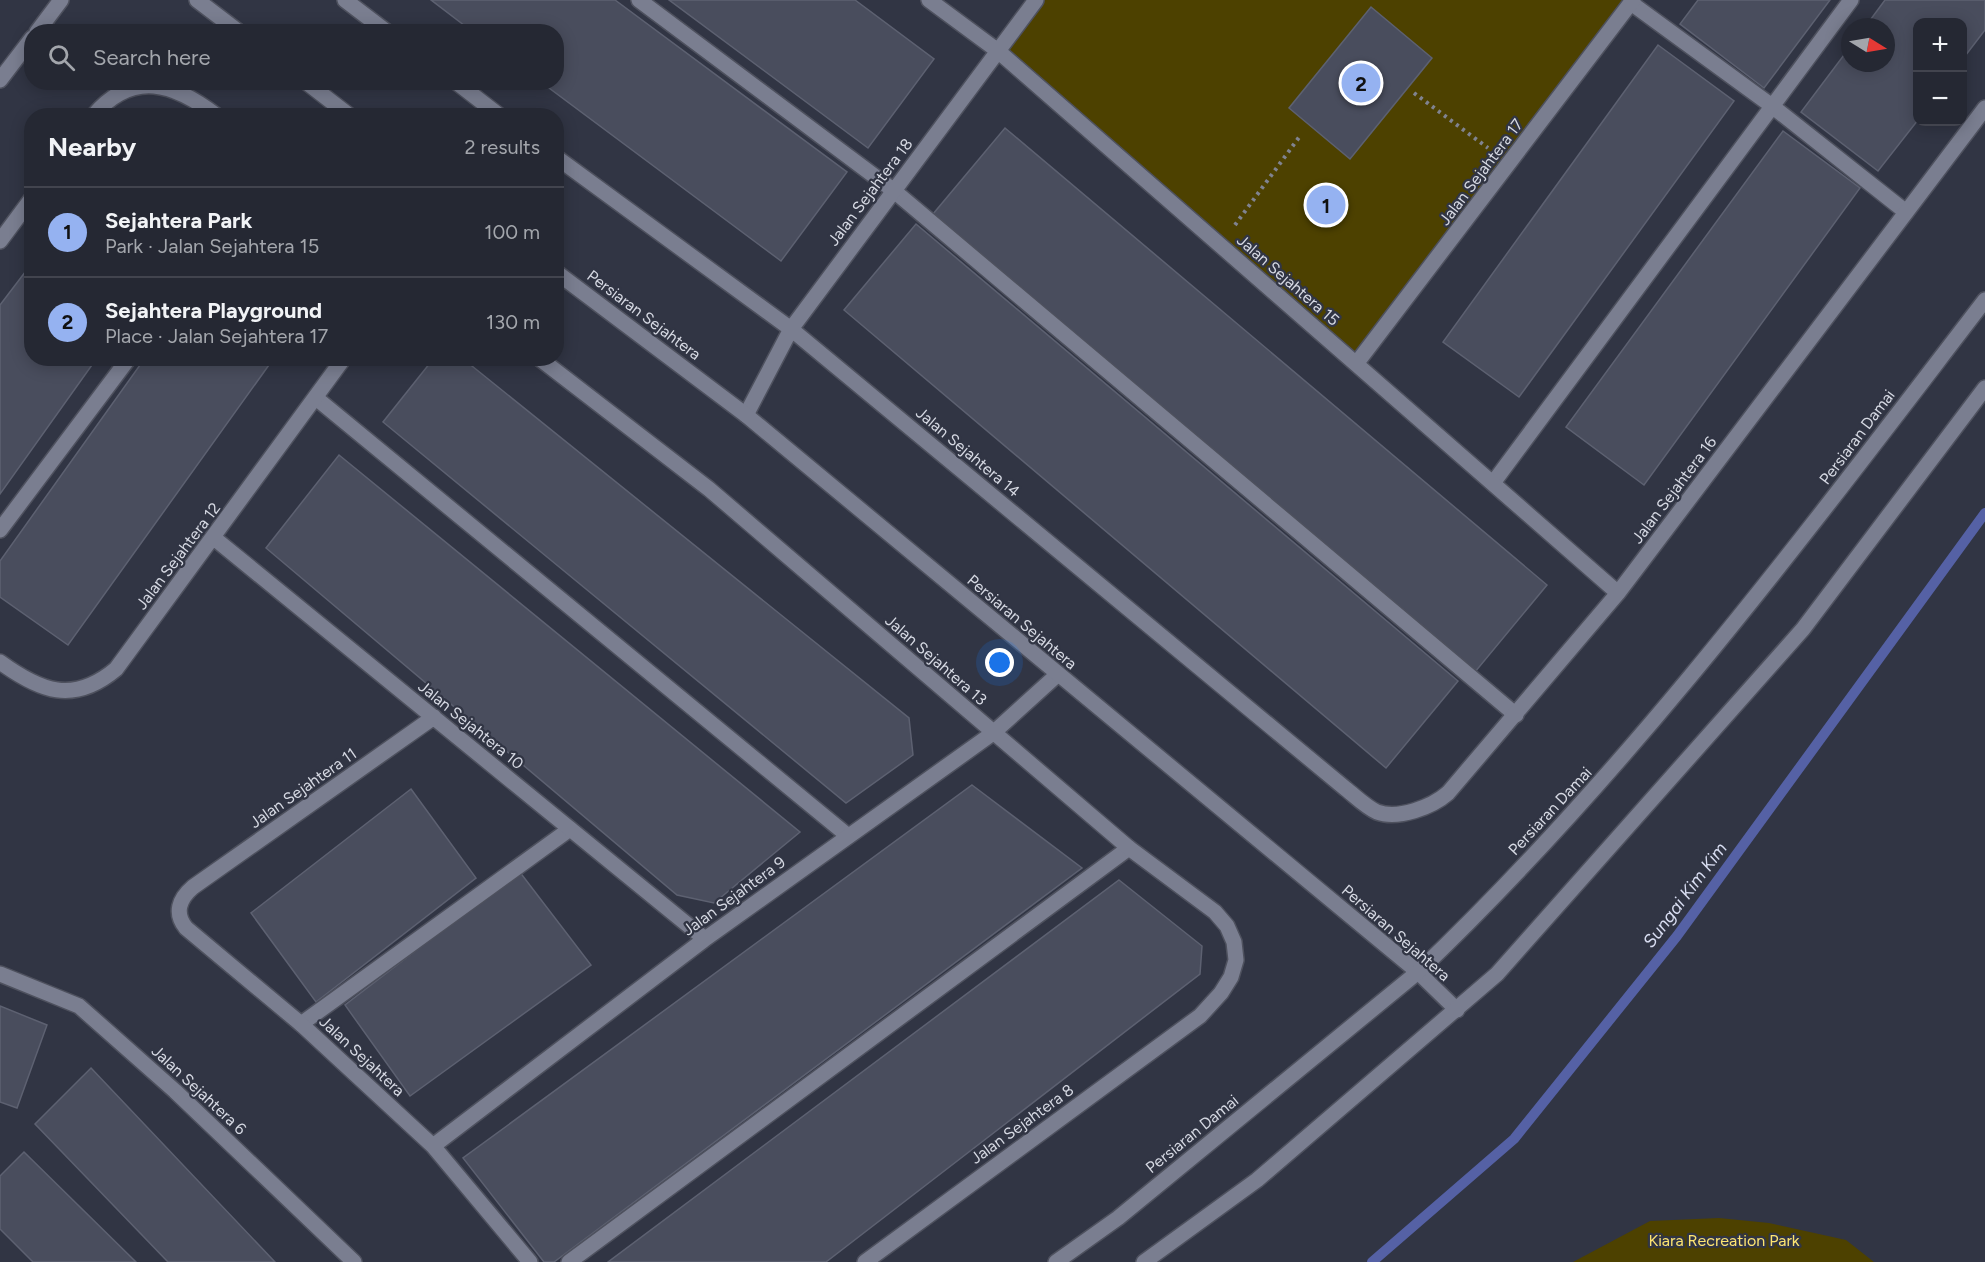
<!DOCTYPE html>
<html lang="en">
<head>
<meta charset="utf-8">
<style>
  body { margin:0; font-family:Figtree,sans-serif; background:#2d303b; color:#f1f3f6 }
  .controls { position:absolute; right:18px; top:18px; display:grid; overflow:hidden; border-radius:12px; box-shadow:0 3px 15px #0003 }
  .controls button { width:54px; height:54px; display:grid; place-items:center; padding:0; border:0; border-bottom:2px solid #42444e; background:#252833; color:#f1f3f6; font:30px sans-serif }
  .compass { position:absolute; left:1841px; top:18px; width:54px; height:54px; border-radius:50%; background:#252833; box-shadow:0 3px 15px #0003; rotate:101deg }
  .you { position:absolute; left:1000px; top:663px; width:21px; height:21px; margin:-15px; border:4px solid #fff; border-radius:50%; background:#1a73e8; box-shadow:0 0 0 9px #1a73e833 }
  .badge { display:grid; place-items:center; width:39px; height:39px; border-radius:50%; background:#95b2f1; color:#111; font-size:20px; font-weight:700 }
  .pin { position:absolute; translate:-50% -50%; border:3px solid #fff; box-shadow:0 2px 6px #0006 }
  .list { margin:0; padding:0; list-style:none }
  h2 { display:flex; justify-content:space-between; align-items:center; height:78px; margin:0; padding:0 24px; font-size:26px }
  h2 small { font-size:20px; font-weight:400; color:#a3a6ac }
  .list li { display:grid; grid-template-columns:39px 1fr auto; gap:18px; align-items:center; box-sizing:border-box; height:90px; padding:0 24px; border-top:2px solid #42444e }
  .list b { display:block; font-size:22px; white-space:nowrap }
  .list p { margin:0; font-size:20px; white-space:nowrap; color:#a3a6ac }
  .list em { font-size:20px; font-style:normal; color:#a3a6ac }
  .icon { flex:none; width:33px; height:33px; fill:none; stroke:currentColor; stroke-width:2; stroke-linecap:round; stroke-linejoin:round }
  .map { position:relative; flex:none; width:1985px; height:1262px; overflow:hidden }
  .search { position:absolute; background:#252833; box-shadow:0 3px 15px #0003; left:24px; top:24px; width:540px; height:66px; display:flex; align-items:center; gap:15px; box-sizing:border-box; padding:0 21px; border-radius:24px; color:#a3a6ac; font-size:22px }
  .panel { position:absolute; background:#252833; box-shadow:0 3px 15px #0003; left:24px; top:108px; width:540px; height:258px; border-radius:24px }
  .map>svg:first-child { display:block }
  .green { fill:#4d4100 }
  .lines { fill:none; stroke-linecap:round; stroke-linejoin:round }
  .stream { stroke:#5561a5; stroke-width:10 }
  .building { fill:#494d5d; stroke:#5d6171; stroke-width:1.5 }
  .service-casing { stroke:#4e515e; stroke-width:18 }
  .minor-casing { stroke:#4e515e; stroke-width:18 }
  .tertiary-casing { stroke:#4e515e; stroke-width:18 }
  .secondary-casing { stroke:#4e515e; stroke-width:18 }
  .path { stroke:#808390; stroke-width:4; stroke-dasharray:3 4.5; stroke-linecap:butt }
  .service { stroke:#7a7e90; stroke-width:15 }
  .minor { stroke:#7a7e90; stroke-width:15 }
  .tertiary { stroke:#7a7e90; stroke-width:15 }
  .secondary { stroke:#7a7e90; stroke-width:15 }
  .labels { text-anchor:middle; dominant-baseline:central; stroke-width:4.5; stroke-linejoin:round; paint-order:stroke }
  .street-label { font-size:16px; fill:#d6d9e3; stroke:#313544 }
  .park-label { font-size:16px; fill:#fde471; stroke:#313544 }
  .water-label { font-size:18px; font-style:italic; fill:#d8ddf1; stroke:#313544 }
</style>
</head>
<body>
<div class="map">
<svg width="1985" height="1262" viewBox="0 0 1985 1262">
  <rect width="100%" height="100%" fill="#313544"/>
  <path class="green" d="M 1036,0 L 1633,0 L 1356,364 L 998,51 Z
    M 1719,1218 L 1769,1223 L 1846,1240 L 1874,1262 L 1573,1262 L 1650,1221 Z"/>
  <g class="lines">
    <path class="stream" d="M 1372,1262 L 1514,1139 L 1677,936 L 1985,513"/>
  </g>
  <path class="building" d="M 431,0 L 615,0 L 847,172 L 781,261 L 541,82 L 556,82 L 556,32 L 473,32 Z
    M 669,0 L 855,0 L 934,59 L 868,148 Z
    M 1698,0 L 1830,0 L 1764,88 L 1680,24 Z
    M 1885,0 L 1985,0 L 1985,30 L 1962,60 L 1962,22 L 1918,22 L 1918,120 L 1878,171 L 1801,112 L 1850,47 L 1850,63 L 1886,63 L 1886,27 L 1865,27 Z
    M 1371,7 L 1432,58 L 1350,159 L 1289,108 Z
    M 1658,45 L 1734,101 L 1519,397 L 1443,342 Z
    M 1005,128 L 1547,585 L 1475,672 L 933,214 Z
    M 1783,131 L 1860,188 L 1644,485 L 1566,427 Z
    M 916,224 L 1458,681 L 1386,768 L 844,310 Z
    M 32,263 L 32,358 L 97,358 L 0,494 L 0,305 Z
    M 145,358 L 274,358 L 68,645 L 0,597 L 0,561 Z
    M 434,358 L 462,358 L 909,718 L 913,755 L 846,803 L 383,422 Z
    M 339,455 L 800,832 L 714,903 L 677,895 L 266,548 Z
    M 972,785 L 1082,868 L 554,1262 L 544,1262 L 463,1158 Z
    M 411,789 L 476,878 L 316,1002 L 251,913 Z
    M 519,871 L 591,965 L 410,1096 L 345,1005 Z
    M 1119,880 L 1202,946 L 1200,974 L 826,1262 L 608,1262 Z
    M 0,1006 L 47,1025 L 17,1108 L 0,1102 Z
    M 91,1068 L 275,1262 L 168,1262 L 35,1124 Z
    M 24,1152 L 136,1262 L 33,1262 L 0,1229 L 0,1176 Z"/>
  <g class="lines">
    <g class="service-casing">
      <path id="service" d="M 639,0 L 893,190 L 1516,715
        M 1631,3 L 1772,106 L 1906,212
        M 316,398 L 847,835
        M 1493,483 L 1851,0
        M 0,530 L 129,358
        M 301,1024 L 570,829
        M 569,1262 L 1129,848"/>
    </g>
    <g class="minor-casing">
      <path id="minor" d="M 345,0 L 387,32
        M 929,0 L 998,51 L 1618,593
        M 456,82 L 500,116
        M 93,116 C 133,69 174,83 217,116
        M 556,157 L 791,329 L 1346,789 C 1355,796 1366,807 1377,812 C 1398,820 1432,807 1448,793 L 1618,593 L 1985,108
        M 0,241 L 32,198
        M 539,358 L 709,489 L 1129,848 L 1215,912 L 1227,926 L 1234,942 L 1236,960 L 1231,977 L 1221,993 L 1200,1016 L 865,1262
        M 1356,364 L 1633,0
        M 746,415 L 791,329 L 1036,0
        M 214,538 L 705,939
        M 0,662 C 40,691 73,705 116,669 L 344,358
        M 434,717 L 193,887 C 179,899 174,913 186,928 L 301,1024 L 433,1146 L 530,1262
        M 0,974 L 79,1006 L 175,1091 L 354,1262
        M 433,1146 L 705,939 L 993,733 L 1057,675"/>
    </g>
    <g class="tertiary-casing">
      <path id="tertiary" d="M 197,0 L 239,32
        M 37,32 L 61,0
        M 0,80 L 32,38
        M 306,82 L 350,116
        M 556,272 L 746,415 L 1418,972 L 1457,1010"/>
    </g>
    <g class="secondary-casing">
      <path id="secondary" d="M 1056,1262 L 1118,1218 L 1418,972 C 1631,769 1806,533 1985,300
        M 1144,1262 L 1257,1180 L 1497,974 L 1803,629 L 1985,388"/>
    </g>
    <path class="path" d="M 1414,93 L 1488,148
      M 1235,225 L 1300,136"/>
    <use href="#service" class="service"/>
    <use href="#minor" class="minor"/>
    <use href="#tertiary" class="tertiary"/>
    <use href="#secondary" class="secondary"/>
  </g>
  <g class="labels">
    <g class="street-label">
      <text transform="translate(1481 172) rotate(-53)">Jalan Sejahtera 17</text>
      <text transform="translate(870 192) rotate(-53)">Jalan Sejahtera 18</text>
      <text transform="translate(1288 280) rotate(41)">Jalan Sejahtera 15</text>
      <text transform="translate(644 315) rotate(37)">Persiaran Sejahtera</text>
      <text transform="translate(1857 437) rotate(-53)">Persiaran Damai</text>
      <text transform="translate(968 452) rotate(40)">Jalan Sejahtera 14</text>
      <text transform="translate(1674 490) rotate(-53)">Jalan Sejahtera 16</text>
      <text transform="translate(178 556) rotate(-53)">Jalan Sejahtera 12</text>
      <text transform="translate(1022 622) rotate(40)">Persiaran Sejahtera</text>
      <text transform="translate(936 660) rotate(41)">Jalan Sejahtera 13</text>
      <text transform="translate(471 725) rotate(39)">Jalan Sejahtera 10</text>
      <text transform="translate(303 788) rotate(-35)">Jalan Sejahtera 11</text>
      <text transform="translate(1550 811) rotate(-47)">Persiaran Damai</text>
      <text transform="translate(734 896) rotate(-36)">Jalan Sejahtera 9</text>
      <text transform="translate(1396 933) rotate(41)">Persiaran Sejahtera</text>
      <text transform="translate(362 1056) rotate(43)">Jalan Sejahtera</text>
      <text transform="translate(199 1090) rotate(43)">Jalan Sejahtera 6</text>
      <text transform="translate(1022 1124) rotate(-36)">Jalan Sejahtera 8</text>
      <text transform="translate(1192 1134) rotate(-39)">Persiaran Damai</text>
    </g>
    <g class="park-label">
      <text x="1724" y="1240">Kiara Recreation Park</text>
    </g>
    <g class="water-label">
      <text transform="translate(1685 895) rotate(-53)">Sungai Kim Kim</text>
    </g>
  </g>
</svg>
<div class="controls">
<button>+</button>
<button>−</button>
</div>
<svg class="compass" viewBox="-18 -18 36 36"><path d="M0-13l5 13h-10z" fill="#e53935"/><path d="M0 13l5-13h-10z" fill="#a3a6ac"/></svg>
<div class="you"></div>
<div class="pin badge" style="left:1326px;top:205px">1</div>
<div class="pin badge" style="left:1361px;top:83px">2</div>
<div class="search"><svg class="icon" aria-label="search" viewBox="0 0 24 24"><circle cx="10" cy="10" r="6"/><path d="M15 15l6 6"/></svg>Search here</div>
<section class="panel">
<h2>Nearby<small>2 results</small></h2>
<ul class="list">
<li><span class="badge">1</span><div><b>Sejahtera Park</b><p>Park · Jalan Sejahtera 15</p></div><em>100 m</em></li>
<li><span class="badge">2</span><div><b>Sejahtera Playground</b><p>Place · Jalan Sejahtera 17</p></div><em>130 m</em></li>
</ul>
</section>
</div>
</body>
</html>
